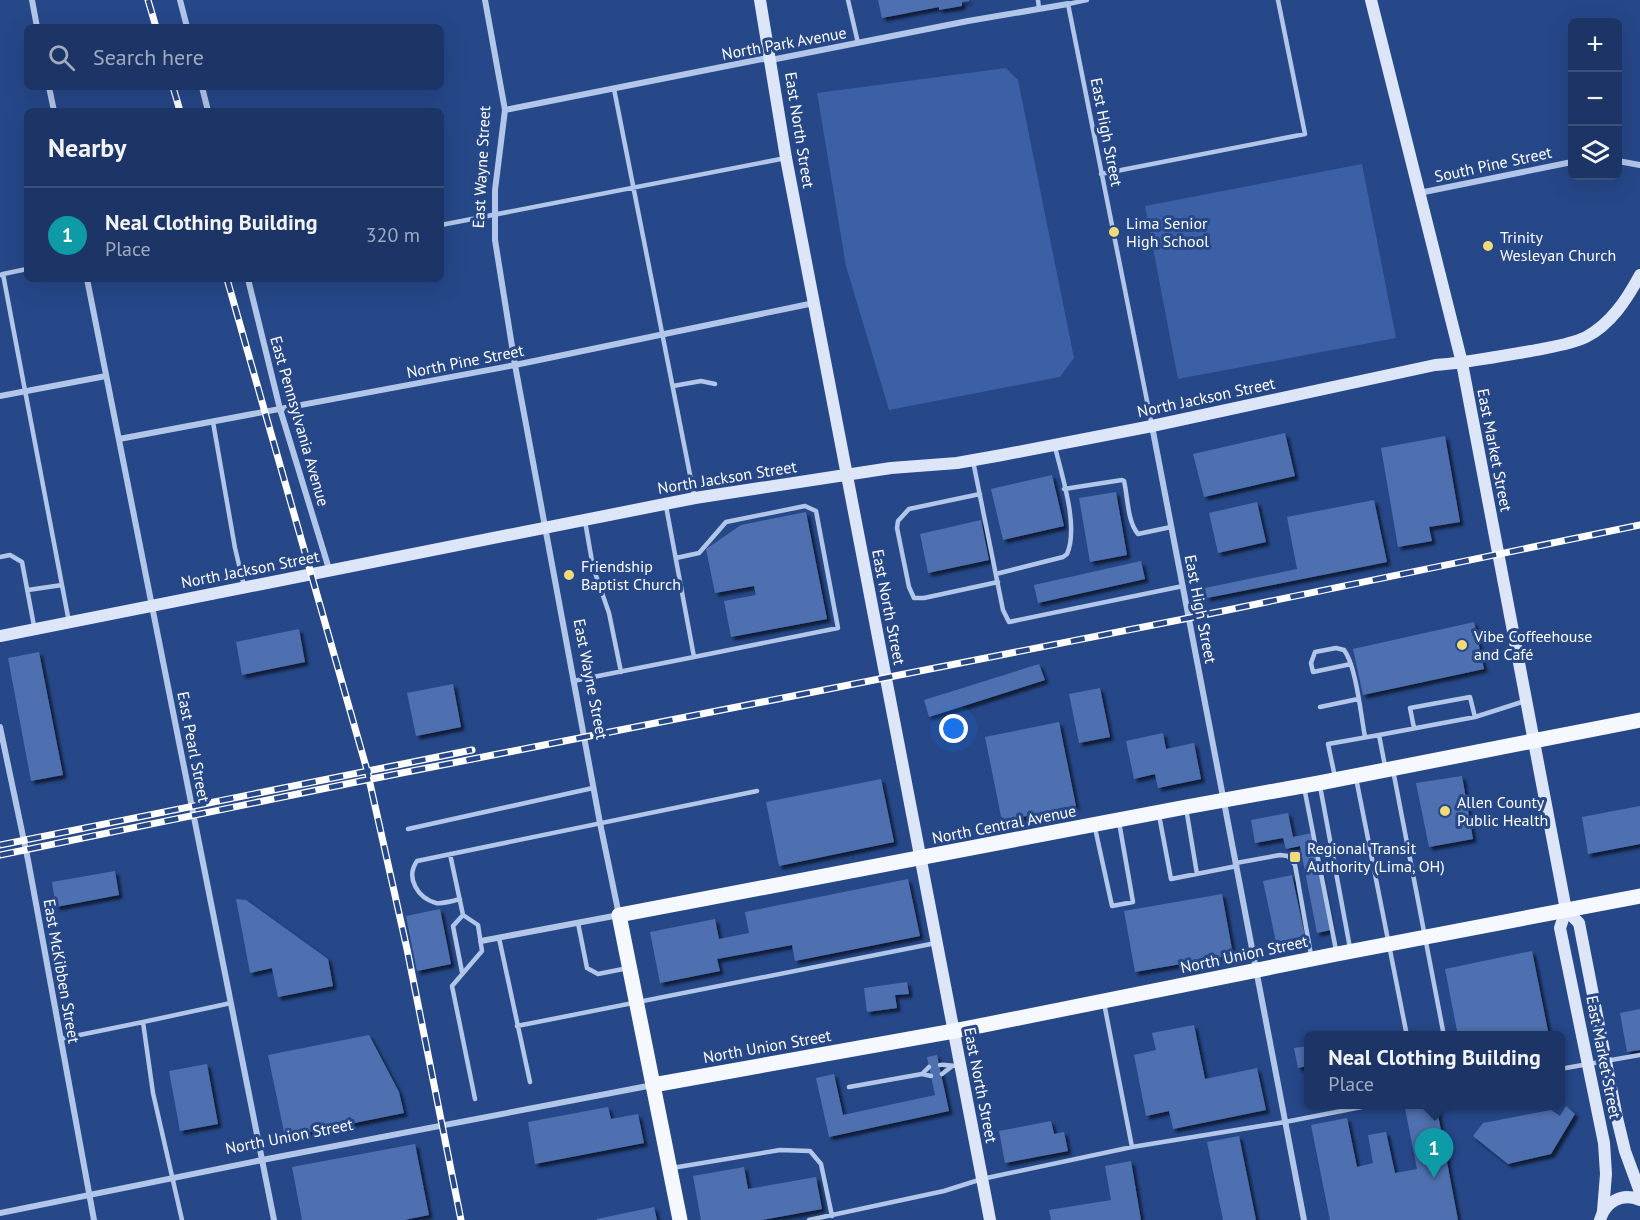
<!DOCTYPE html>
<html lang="en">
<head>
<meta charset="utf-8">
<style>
  body { margin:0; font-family:"PT Sans",sans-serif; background:#29406f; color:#f1f3f6 }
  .controls { position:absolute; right:18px; top:18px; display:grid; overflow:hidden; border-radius:9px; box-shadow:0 6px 24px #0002 }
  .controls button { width:54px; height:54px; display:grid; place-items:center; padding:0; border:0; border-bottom:2px solid #3a507a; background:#1c3566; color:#f1f3f6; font:30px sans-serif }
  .you { position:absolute; left:954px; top:729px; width:21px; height:21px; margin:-15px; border:4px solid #fff; border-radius:50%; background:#1a73e8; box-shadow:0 0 0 9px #1a73e833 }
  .badge { display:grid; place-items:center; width:39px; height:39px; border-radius:50%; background:#90b9f0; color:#fff; font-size:20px; font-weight:700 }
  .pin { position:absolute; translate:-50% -50px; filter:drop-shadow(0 2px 3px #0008) }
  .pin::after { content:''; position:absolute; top:32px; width:21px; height:18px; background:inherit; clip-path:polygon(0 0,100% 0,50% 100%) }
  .popup { position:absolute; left:1304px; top:1031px; width:261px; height:78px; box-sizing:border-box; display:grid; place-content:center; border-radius:9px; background:#1c3566; filter:drop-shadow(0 2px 4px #0005); font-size:20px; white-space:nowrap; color:#a0abbf }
  .popup b { font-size:22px; color:#f1f3f6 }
  .popup::after { content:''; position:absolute; left:50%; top:100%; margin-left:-12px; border:12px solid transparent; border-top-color:#1c3566 }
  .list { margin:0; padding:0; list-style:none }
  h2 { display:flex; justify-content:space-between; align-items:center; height:78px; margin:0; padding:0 24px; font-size:26px }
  h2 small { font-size:20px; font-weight:400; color:#a0abbf }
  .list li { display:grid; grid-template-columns:39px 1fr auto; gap:18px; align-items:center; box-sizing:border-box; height:96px; padding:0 24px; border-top:2px solid #3a507a }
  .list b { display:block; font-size:22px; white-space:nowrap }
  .list p { margin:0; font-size:20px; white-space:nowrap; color:#a0abbf }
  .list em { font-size:20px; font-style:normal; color:#a0abbf }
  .icon { flex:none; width:33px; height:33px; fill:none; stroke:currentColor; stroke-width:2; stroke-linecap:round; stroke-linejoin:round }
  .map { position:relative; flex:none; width:1640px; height:1220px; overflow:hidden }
  .search { position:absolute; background:#1c3566; box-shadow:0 6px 24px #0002; left:24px; top:24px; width:420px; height:66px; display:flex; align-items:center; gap:15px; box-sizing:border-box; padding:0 21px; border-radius:9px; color:#a0abbf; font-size:22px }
  .panel { position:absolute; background:#1c3566; box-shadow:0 6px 24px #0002; left:24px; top:108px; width:420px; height:174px; border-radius:9px }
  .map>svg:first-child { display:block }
  .green { fill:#3b60a5 }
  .building { fill:#4f70b0; filter:url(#shadow) }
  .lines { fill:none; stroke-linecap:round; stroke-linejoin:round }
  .lane { stroke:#b2c6e9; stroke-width:4.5 }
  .street { stroke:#b2c6e9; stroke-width:6 }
  .secondary { stroke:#dde6f8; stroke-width:12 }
  .primary { stroke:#f5f8fe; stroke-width:15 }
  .rail-casing { stroke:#fff; stroke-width:7 }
  .rail { stroke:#264788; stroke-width:4.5; stroke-dasharray:14; stroke-linecap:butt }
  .poi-dot { fill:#f2da77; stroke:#264788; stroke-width:2 }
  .labels { text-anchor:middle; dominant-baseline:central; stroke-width:6; stroke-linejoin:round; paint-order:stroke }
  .street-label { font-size:16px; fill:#fff; stroke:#264788 }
  .poi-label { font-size:16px; fill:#fff; stroke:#264788; text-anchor:start }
</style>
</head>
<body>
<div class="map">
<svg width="1640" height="1220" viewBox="0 0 1640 1220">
  <defs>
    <filter id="shadow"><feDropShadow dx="3.5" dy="3.5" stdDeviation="1.5" flood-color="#0009"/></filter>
  </defs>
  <rect width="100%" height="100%" fill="#264788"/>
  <path class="green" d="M 1006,68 L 1018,80 L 1074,358 L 1060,377 L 889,410 L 846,266 L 817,93 Z
    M 1362,164 L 1396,338 L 1178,379 L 1145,206 Z"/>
  <path class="building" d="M 878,0 L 969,0 L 969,1 L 962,2 L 962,6 L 939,10 L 939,7 L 882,18 Z
    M 1285,433 L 1295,476 L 1204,497 L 1193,454 Z
    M 1445,436 L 1460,522 L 1429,527 L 1432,541 L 1398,547 L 1381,448 Z
    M 1052,475 L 1064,526 L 1003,540 L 991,489 Z
    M 1116,492 L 1127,555 L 1090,562 L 1079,498 Z
    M 1374,500 L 1387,562 L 1207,598 L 1205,588 L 1297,569 L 1287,517 Z
    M 1257,502 L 1266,542 L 1218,553 L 1209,513 Z
    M 806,512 L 827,619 L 731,637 L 724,601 L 756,595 L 754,586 L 715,593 L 706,549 L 741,525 Z
    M 981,520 L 989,560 L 928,573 L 920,534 Z
    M 1141,561 L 1145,579 L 1038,603 L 1034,585 Z
    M 1474,622 L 1484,669 L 1363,695 L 1353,649 Z
    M 299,629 L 305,662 L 242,675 L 236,642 Z
    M 39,652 L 63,775 L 31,781 L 8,658 Z
    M 1039,664 L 1045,680 L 929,717 L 924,700 Z
    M 453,684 L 461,727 L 416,736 L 407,693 Z
    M 1100,688 L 1110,737 L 1079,743 L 1069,694 Z
    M 1059,722 L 1076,806 L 1002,821 L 985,737 Z
    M 1163,733 L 1166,749 L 1194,743 L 1201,779 L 1158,788 L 1155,774 L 1134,779 L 1126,741 Z
    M 1462,776 L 1473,839 L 1429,847 L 1416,783 Z
    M 881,779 L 894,842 L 779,866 L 766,802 Z
    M 1640,806 L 1640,844 L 1588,854 L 1582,817 Z
    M 1288,813 L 1293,837 L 1312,833 L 1331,930 L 1317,933 L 1300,846 L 1286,849 L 1283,838 L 1255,843 L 1251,820 Z
    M 115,871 L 119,895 L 56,907 L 52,882 Z
    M 1292,875 L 1305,936 L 1276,942 L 1263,881 Z
    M 908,879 L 920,936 L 795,961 L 792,945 L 717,959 L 720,971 L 660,983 L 650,932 L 715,919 L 719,939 L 749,933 L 745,912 Z
    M 1222,894 L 1233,955 L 1135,972 L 1124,911 Z
    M 236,899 L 246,900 L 328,959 L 333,986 L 278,997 L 272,968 L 250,973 Z
    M 440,909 L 451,964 L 417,971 L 406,916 Z
    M 1532,951 L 1549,1036 L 1458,1036 L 1445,969 Z
    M 907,982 L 909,994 L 895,995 L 897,1008 L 867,1012 L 864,988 Z
    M 1640,1009 L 1640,1050 L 1627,1052 L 1620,1013 Z
    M 1194,1025 L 1205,1079 L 1257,1068 L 1266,1110 L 1173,1129 L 1169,1111 L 1146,1116 L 1134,1055 L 1156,1050 L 1152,1033 Z
    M 369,1035 L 399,1092 L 404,1113 L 285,1137 L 268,1055 Z
    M 1308,1046 L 1308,1066 L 1298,1068 L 1294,1048 Z
    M 937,1055 L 949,1111 L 829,1137 L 816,1078 L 834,1074 L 843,1115 L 935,1095 L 927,1057 Z
    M 207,1064 L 218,1124 L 180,1131 L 169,1071 Z
    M 1422,1104 L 1436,1104 L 1458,1220 L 1330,1220 L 1311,1125 L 1347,1118 L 1357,1167 L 1373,1163 L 1368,1135 L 1386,1132 L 1395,1173 L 1417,1169 L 1405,1108 Z
    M 1566,1106 L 1575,1114 L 1551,1154 L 1508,1164 L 1473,1136 L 1483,1123 L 1551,1110 L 1560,1116 Z
    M 608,1107 L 611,1119 L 638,1114 L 644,1143 L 535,1164 L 528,1122 Z
    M 1051,1121 L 1054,1134 L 1064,1132 L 1068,1151 L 1005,1163 L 999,1131 Z
    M 1239,1136 L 1256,1220 L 1223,1220 L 1207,1142 Z
    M 415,1144 L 429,1215 L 404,1220 L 302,1220 L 292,1167 Z
    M 1131,1161 L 1141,1220 L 1051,1220 L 1049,1210 L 1111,1200 L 1105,1166 Z
    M 744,1167 L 748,1189 L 816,1177 L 822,1209 L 762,1220 L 701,1220 L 693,1176 Z
    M 654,1207 L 657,1220 L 597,1220 L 597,1219 Z"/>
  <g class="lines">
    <path class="lane" d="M 848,0 L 858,43
      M 1038,0 L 1039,9
      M 1087,0 L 1068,4 L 1152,426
      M 614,89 L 694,495
      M 1101,174 L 1305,134 L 1278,0
      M 441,225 L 786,158
      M 3,274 L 27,269
      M 0,275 L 3,274 L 12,322 L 69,622
      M 673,386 L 701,381 L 715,384
      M 213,422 L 235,548 L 244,586
      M 973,461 L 1003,610 L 1009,622 L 1183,586
      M 1064,489 L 1122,480 L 1124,481 C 1128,497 1127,521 1138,534 L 1171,527
      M 980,494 L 909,509 L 898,521 L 897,528 L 909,587 L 914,598 L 924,598 L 998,582
      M 585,521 L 593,567 L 609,613 L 621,672
      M 0,557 L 10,555 L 22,562 L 34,626
      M 676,558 L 699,553 L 726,522 L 805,506 L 816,511 L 838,628 L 694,657
      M 996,574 L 1063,557 L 1067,554 C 1079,527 1062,476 1055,447
      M 28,590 L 62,585
      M 1351,664 L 1313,672 L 1311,663 L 1315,652 L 1336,648 L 1344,650 C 1356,665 1361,716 1365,737
      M 573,681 L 694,657 L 666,506
      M 1320,707 L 1358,699
      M 1414,728 L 1410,708 L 1470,697 L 1475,717
      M 1379,735 L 1475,717 L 1525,701
      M 1393,770 L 1444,1036
      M 1335,777 L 1328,744 L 1379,735 L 1385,766
      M 1356,778 L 1407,1036
      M 1320,786 L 1350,948
      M 1304,787 L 1336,950
      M 1186,808 L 1197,874
      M 1159,815 L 1171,879 L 1237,866
      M 1095,828 L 1112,906 L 1133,902 L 1119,822
      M 408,829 L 593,788
      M 450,854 L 463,915 L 478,925 L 482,951 L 452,986 L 475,1099
      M 1236,863 L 1280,855 L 1288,856 L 1295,865 L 1311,955
      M 460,899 C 453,901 443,904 436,903 C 418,898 405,878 417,861 L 757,791
      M 578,923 L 587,968 L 598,974 L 628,968
      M 499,938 L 530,1082
      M 462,972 L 453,926 L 463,915
      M 1104,1003 L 1132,1147
      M 517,1026 L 936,943
      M 60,1039 L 143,1022
      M 940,1065 C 947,1064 950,1067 960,1065
      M 1560,1069 L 1640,1055
      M 922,1074 L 929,1067
      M 942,1074 L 951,1067
      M 849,1087 L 922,1074 L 931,1076
      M 672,1168 L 780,1150 L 810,1151 L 821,1164 L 832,1216
      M 182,1220 L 153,1093 L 143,1022 L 231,1003
      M 809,1220 L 944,1191 L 982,1179 L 1132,1147 L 1285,1122 L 1377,1104"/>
    <path class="street" d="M 32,0 L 37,27
      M 180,0 L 187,27
      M 49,87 L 54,111
      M 202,87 L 208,111
      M 505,110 L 762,59 L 771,60 L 968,21 L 1068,4
      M 1618,161 L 1640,165
      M 1419,193 L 1572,162
      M 87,279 L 274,1220
      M 248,279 L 280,409 L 329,569
      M 0,396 L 106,376
      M 1152,426 L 1304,1220
      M 119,439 L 515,365 L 814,303
      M 0,727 L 28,860 L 94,1220
      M 481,941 L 619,915 L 600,823 L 515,365 L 495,240 L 495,190 L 505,110 L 485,0
      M 0,1213 L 262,1160 L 653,1085"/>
    <path class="secondary" d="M 760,0 L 786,158 L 990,1220
      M 1371,0 L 1462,363 L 1566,910 L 1560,928 L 1604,1143 L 1606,1174 L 1603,1211
      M 0,636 L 695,498 L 891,468 L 957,463 L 1002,455 L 1152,426 L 1435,365 C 1467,363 1499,356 1531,351 C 1549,347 1570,345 1586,337 C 1611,324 1627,299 1640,275
      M 1566,910 L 1579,923 L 1617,1118 L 1625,1151 L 1640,1192
      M 1600,1220 C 1605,1202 1622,1192 1640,1200"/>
    <path class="primary" d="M 653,1085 L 954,1031 L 1337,954 L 1640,896
      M 680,1220 L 619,915 L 1186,807 L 1319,783 L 1640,720"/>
    <g class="rail-casing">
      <path id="rail" d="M 148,0 L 156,27
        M 173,87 L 180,111
        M 227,279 L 367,770 L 407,949 L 461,1220
        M 0,845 L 472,750
        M 0,855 L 361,781 L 1189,618 L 1640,525"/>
    </g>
    <use href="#rail" class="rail"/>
  </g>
  <g class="poi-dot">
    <circle cx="1114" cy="232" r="6"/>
    <circle cx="1488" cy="246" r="6"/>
    <circle cx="569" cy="575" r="6"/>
    <circle cx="1462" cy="645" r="6"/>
    <circle cx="1445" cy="811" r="6"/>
    <rect x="1289" y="851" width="12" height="12" rx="3"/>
  </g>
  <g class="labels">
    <g class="street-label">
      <text transform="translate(784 43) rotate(-10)">North Park Avenue</text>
      <text transform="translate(800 130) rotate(81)">East North Street</text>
      <text transform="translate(1107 132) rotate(79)">East High Street</text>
      <text transform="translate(1493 164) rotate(-12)">South Pine Street</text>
      <text transform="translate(481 167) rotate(-87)">East Wayne Street</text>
      <text transform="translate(465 361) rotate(-11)">North Pine Street</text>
      <text transform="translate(1206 397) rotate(-12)">North Jackson Street</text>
      <text transform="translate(300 421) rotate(74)">East Pennsylvania Avenue</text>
      <text transform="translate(1495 450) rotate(79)">East Market Street</text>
      <text transform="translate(727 477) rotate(-9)">North Jackson Street</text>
      <text transform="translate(250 569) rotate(-11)">North Jackson Street</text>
      <text transform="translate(889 607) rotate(79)">East North Street</text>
      <text transform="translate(1201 609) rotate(79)">East High Street</text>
      <text transform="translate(591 679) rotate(79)">East Wayne Street</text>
      <text transform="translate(194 747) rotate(79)">East Pearl Street</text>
      <text transform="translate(1004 824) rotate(-11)">North Central Avenue</text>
      <text transform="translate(1244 954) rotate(-12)">North Union Street</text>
      <text transform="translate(62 971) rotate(80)">East McKibben Street</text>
      <text transform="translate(767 1046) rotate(-10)">North Union Street</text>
      <text transform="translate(1604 1057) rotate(79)">East Market Street</text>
      <text transform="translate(981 1085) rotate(79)">East North Street</text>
      <text transform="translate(289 1136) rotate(-11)">North Union Street</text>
    </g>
    <g class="poi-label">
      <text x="1126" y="223">Lima Senior<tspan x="1126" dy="18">High School</tspan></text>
      <text x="1500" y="237">Trinity<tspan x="1500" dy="18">Wesleyan Church</tspan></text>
      <text x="581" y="566">Friendship<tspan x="581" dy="18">Baptist Church</tspan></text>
      <text x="1474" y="636">Vibe Coffeehouse<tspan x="1474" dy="18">and Café</tspan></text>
      <text x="1457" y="802">Allen County<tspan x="1457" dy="18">Public Health</tspan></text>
      <text x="1307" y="848">Regional Transit<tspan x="1307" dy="18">Authority (Lima, OH)</tspan></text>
    </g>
  </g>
</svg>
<div class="controls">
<button>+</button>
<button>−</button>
<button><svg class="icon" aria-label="layers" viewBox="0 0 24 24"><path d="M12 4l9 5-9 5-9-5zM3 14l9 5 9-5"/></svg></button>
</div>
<div class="you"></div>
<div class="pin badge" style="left:1434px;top:1178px;background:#0f9aa8">1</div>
<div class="popup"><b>Neal Clothing Building</b>Place</div>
<div class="search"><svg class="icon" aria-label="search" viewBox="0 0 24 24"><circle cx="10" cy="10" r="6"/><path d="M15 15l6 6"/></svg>Search here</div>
<section class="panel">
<h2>Nearby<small></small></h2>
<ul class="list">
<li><span class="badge" style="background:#0f9aa8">1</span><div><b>Neal Clothing Building</b><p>Place</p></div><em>320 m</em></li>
</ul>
</section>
</div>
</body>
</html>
